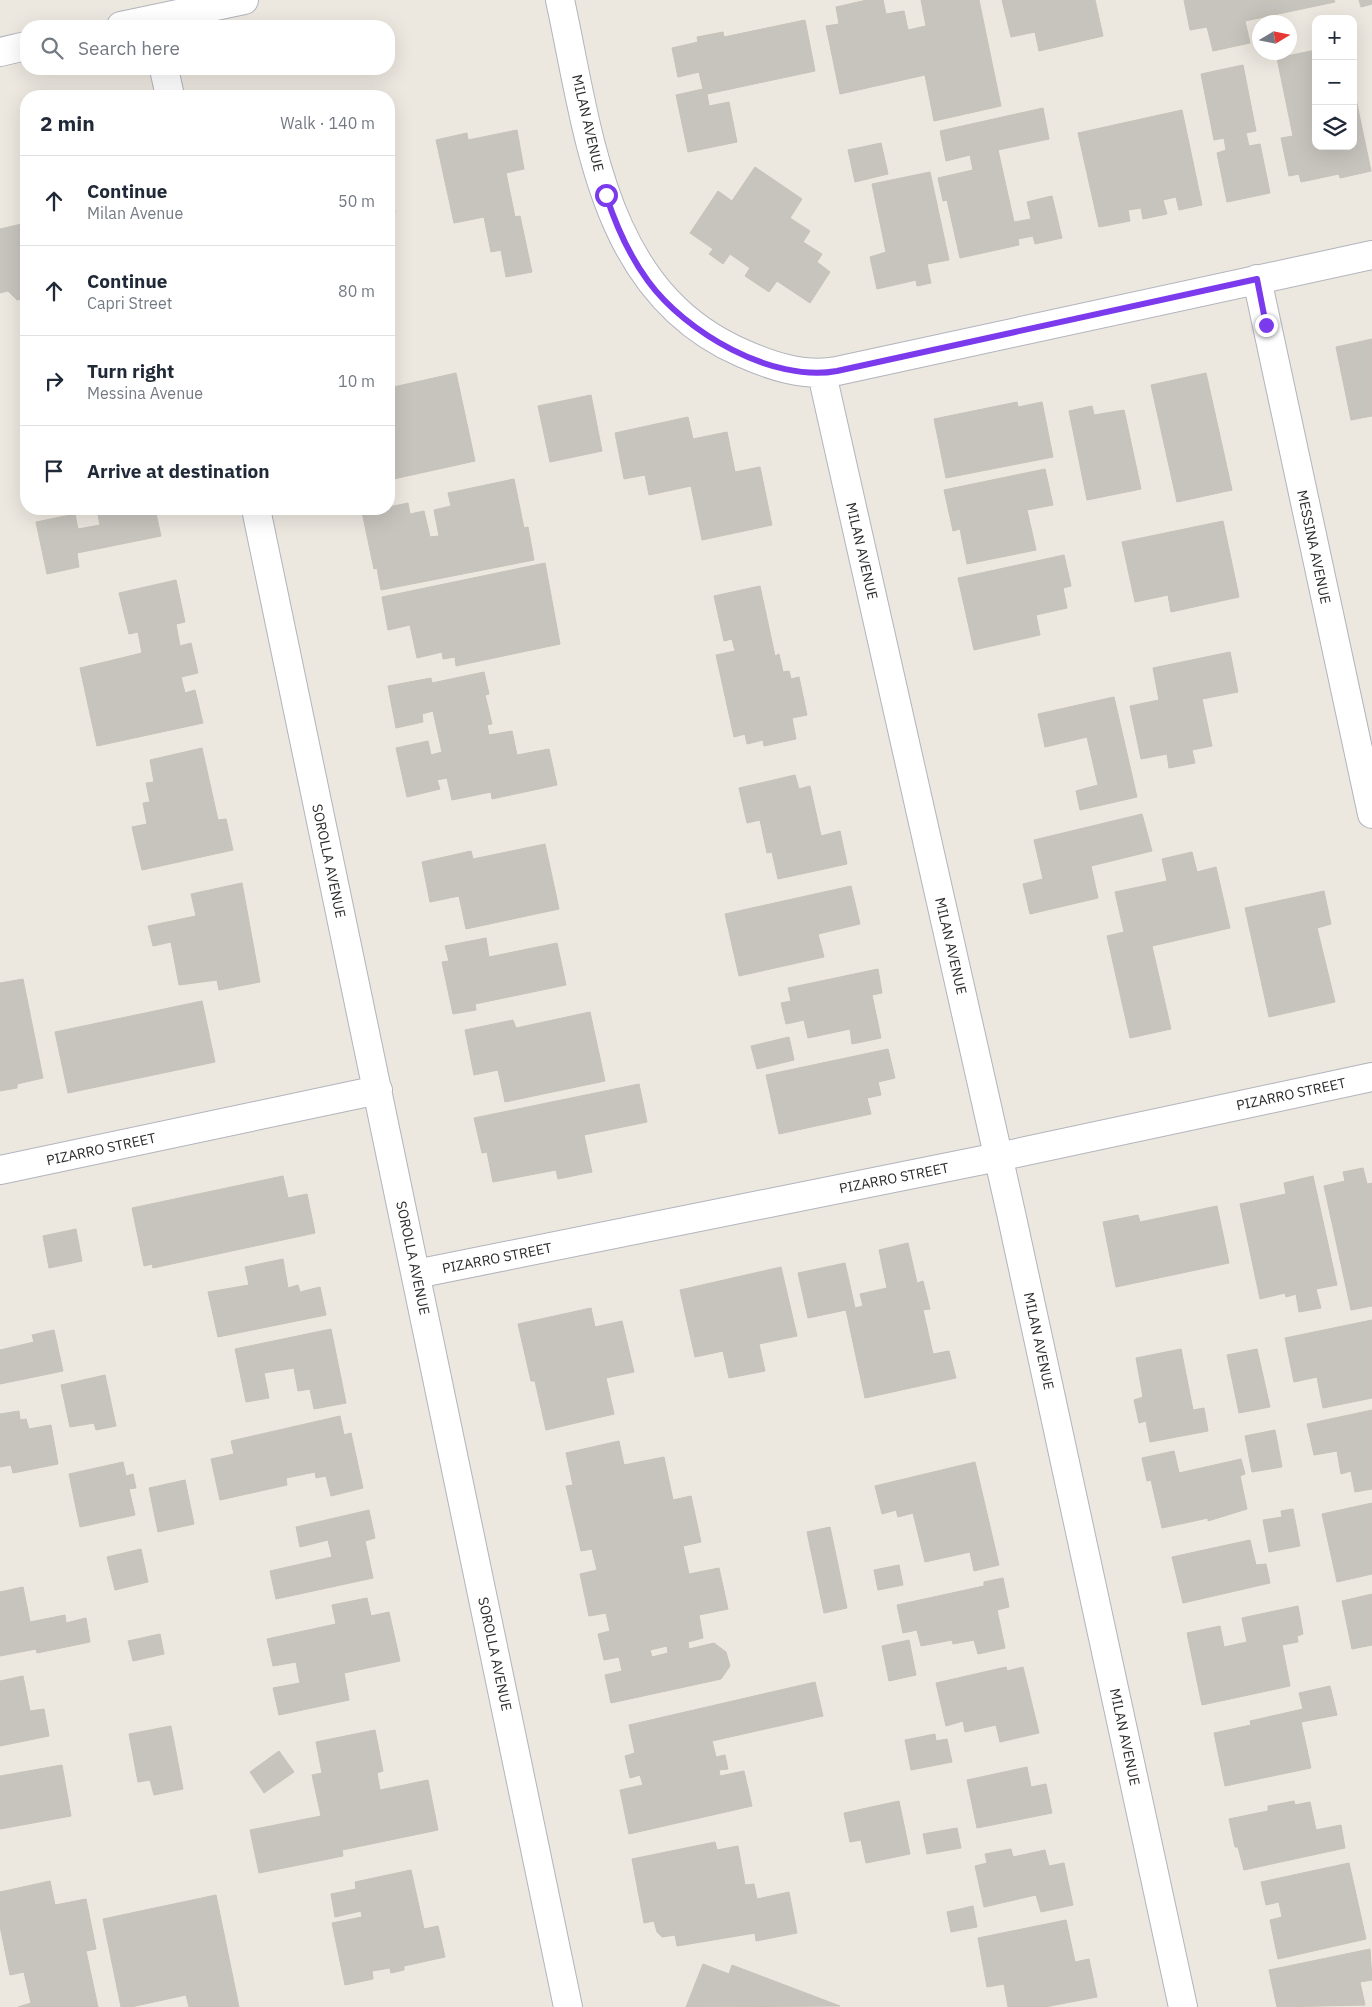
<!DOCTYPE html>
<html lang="en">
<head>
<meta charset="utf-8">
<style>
  body { margin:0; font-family:"IBM Plex Sans",sans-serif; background:#f2f2f3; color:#1f2937 }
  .controls { position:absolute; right:15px; top:15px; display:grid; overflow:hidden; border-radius:10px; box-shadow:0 5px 20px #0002 }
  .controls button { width:45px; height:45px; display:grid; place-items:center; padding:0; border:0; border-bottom:1px solid #e0e1e3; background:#fff; color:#1f2937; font:25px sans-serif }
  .compass { position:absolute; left:1252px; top:15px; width:45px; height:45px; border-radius:50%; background:#fff; box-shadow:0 5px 20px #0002; rotate:80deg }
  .stop { position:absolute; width:15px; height:15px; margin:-11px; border:4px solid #7c3aed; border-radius:50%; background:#fff }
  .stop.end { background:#7c3aed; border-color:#fff; box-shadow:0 1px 5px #0008 }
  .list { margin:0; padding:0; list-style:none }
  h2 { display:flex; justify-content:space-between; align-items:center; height:65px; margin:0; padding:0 20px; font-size:21px }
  h2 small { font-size:16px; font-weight:400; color:#747a83 }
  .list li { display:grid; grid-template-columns:32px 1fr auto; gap:15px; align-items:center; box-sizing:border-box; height:90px; padding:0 20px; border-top:1px solid #e0e1e3 }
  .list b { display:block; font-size:19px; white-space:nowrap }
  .list p { margin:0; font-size:16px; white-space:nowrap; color:#747a83 }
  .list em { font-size:16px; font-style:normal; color:#747a83 }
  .icon { flex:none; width:28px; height:28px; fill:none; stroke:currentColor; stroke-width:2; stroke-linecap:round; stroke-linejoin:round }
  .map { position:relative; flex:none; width:1372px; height:2007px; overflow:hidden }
  .search { position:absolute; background:#fff; box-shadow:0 5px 20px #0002; left:20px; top:20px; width:375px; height:55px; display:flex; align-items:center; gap:12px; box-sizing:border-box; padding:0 18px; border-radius:20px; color:#747a83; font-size:19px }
  .panel { position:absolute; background:#fff; box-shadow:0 5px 20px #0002; left:20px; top:90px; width:375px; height:425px; border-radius:20px }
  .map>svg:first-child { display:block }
  .building { fill:#c7c4be; stroke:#c7c3b9; fill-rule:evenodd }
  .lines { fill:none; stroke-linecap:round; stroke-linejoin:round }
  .minor-casing { stroke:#b2b4bd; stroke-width:30 }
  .minor { stroke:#fff; stroke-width:28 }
  .route { stroke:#7c3aed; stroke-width:6 }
  .labels { text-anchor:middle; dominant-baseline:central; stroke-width:5; stroke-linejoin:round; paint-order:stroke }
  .street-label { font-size:14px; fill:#2b2b2b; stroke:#fff }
</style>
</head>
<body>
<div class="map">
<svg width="1372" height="2007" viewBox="0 0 1372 2007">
  <rect width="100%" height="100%" fill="#ece7df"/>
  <path class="building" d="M 867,0 L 883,0 L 886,14 L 904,11 L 908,30 L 926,26 L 921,0 L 979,0 L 1001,106 L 934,121 L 925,75 L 840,94 L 826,26 L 839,24 L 836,7 Z
    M 1002,0 L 1095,0 L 1103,36 L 1039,51 L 1035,32 L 1011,37 Z
    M 1184,0 L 1334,0 L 1335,2 L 1245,21 L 1250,43 L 1213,51 L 1207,27 L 1190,30 Z
    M 1359,0 L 1372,0 L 1372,4 L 1361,7 Z
    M 805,20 L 815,71 L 707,94 L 709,106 L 729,102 L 737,142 L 688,152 L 676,95 L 703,89 L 699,72 L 678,77 L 672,48 L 698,42 L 697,37 L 723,32 L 724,37 Z
    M 1316,50 L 1316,146 L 1353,146 L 1353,85 L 1371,171 L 1340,178 L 1339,174 L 1301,182 L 1299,174 L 1289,176 L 1281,138 L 1293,136 L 1277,58 Z
    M 1243,65 L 1256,131 L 1246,133 L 1249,146 L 1260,144 L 1270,193 L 1227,202 L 1217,153 L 1226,150 L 1224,138 L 1214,140 L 1201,74 Z
    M 1043,108 L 1049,139 L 998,150 L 1014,222 L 1031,219 L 1027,202 L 1052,196 L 1062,238 L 1035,244 L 1033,236 L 1018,239 L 1019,245 L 960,258 L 947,200 L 943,201 L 938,178 L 973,170 L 970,155 L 946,161 L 940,131 Z
    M 1182,110 L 1202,205 L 1179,210 L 1176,197 L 1163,200 L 1167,214 L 1143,219 L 1141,208 L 1128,210 L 1130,221 L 1099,227 L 1078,133 Z
    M 517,130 L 524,169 L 506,173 L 515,217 L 520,216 L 532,272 L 506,277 L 501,250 L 491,252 L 484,217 L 454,223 L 436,140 L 467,133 L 468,140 Z
    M 881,143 L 888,174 L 855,182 L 848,150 Z
    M 755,167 L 802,199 L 790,218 L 810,231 L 803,242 L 822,254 L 817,262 L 830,272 L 810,303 L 777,281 L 769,292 L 745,276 L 750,268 L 730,254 L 723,264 L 709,254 L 713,249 L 690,233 L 718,191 L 732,201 Z
    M 930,172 L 949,260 L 927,264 L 931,283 L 917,286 L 916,280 L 877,289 L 870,257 L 886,252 L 872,184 Z
    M 389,181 L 395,212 L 389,213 Z
    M 26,223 L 26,298 L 17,300 L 8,291 L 0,293 L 0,229 Z
    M 1372,339 L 1372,416 L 1351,420 L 1336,347 Z
    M 456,373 L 475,461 L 389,480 L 389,388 Z
    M 1206,373 L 1232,490 L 1177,502 L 1151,385 Z
    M 591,395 L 602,451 L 550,462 L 538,406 Z
    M 1017,402 L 1018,407 L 1042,402 L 1053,457 L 946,478 L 934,419 Z
    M 1092,406 L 1094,415 L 1124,410 L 1141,489 L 1087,500 L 1069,411 Z
    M 688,417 L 693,439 L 727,432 L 735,472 L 760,467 L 772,525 L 702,540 L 691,486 L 649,495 L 645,475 L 624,479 L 615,433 Z
    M 1045,469 L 1053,505 L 1027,510 L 1036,550 L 967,564 L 960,529 L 953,531 L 944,490 Z
    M 514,479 L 524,528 L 528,527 L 534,560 L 381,590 L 377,568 L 374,569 L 362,512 L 389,509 L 389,507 L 408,503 L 410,514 L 424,511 L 430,537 L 439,536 L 434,510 L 451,506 L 448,493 Z
    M 97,509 L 155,509 L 161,536 L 77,553 L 79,567 L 47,574 L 36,522 L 75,514 L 78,529 L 100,525 Z
    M 1223,521 L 1239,597 L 1171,612 L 1168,595 L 1135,602 L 1122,542 Z
    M 1064,555 L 1071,586 L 1063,588 L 1067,608 L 1036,615 L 1040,635 L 974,650 L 958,578 Z
    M 545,563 L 560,644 L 456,666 L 455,657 L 443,659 L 442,652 L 417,658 L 410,625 L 388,630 L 382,597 Z
    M 176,580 L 185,622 L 176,624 L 180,646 L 191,643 L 198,673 L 181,677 L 185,693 L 195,690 L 203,723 L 97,746 L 80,668 L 142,653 L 138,632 L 129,634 L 119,593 Z
    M 760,586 L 775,656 L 779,654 L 783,672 L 789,671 L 791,679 L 799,677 L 807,715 L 792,718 L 796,739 L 764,746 L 763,740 L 747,744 L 745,734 L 734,737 L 716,655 L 735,651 L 732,639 L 724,641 L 714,596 Z
    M 1230,652 L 1238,692 L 1202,699 L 1212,746 L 1192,750 L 1195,763 L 1169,768 L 1167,754 L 1141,759 L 1130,706 L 1159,700 L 1153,668 Z
    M 484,672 L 489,694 L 485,695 L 492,724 L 487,725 L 489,735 L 512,731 L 517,755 L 549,749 L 557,785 L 492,799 L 491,792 L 452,800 L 447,778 L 437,780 L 440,789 L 407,797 L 396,748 L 428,741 L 431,755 L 442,752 L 433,711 L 422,714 L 423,722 L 396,728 L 388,686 L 431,678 L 432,683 Z
    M 1114,697 L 1137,797 L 1080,810 L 1076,791 L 1098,785 L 1087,737 L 1045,747 L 1038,714 Z
    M 202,748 L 218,820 L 226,819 L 233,850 L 142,870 L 132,827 L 147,824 L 143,803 L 150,802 L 146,783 L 154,782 L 150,760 Z
    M 795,775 L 799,789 L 810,786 L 821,836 L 840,831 L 847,864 L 778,879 L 772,852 L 767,853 L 760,820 L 747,823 L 739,788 Z
    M 1142,814 L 1152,851 L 1091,866 L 1098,898 L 1030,914 L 1023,884 L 1043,879 L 1034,840 Z
    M 545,844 L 559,909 L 466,929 L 459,896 L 430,902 L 422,862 L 471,851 L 473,859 Z
    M 1192,852 L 1197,872 L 1216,867 L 1230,928 L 1152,946 L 1171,1029 L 1130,1038 L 1107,936 L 1124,932 L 1115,892 L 1167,881 L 1162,859 Z
    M 242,883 L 260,982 L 219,990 L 217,980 L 179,985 L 171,942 L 153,946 L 148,926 L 196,916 L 191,894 Z
    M 851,886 L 860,924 L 818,934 L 824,957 L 739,976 L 725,914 Z
    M 1324,891 L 1331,924 L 1317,928 L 1335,1002 L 1269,1017 L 1245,908 Z
    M 486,938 L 489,957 L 557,943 L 566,985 L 475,1004 L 476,1010 L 453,1014 L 442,962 L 449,961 L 445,946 Z
    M 878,969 L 882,993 L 872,995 L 881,1038 L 852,1044 L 850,1029 L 808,1038 L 804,1020 L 786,1024 L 781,1003 L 791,1001 L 788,988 Z
    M 23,979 L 43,1078 L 17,1084 L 17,1088 L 0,1091 L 0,983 Z
    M 202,1001 L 215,1062 L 68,1093 L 55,1032 Z
    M 590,1012 L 605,1081 L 505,1102 L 498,1070 L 474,1075 L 465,1030 L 513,1020 L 516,1028 Z
    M 789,1037 L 794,1060 L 757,1069 L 751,1046 Z
    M 888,1049 L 895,1078 L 878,1082 L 881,1095 L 867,1098 L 871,1114 L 779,1134 L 766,1075 Z
    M 639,1084 L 647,1122 L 584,1135 L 592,1172 L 558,1179 L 556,1170 L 493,1182 L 487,1152 L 482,1153 L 474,1118 Z
    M 1363,1168 L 1367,1184 L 1372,1183 L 1372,1306 L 1351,1310 L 1324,1186 L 1345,1181 L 1343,1172 Z
    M 283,1176 L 288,1198 L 307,1194 L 315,1233 L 153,1268 L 152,1264 L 144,1266 L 132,1208 Z
    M 1313,1176 L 1337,1285 L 1316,1289 L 1321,1308 L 1299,1312 L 1296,1294 L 1286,1297 L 1285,1293 L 1260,1299 L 1240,1204 L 1286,1194 L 1284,1183 Z
    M 1217,1206 L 1229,1263 L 1116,1287 L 1103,1222 L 1138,1215 L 1140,1222 Z
    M 76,1229 L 82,1261 L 49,1268 L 43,1236 Z
    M 908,1243 L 917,1283 L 923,1281 L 930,1309 L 923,1310 L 933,1354 L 949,1351 L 956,1378 L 865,1398 L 846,1310 L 808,1318 L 798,1273 L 845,1263 L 855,1308 L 863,1306 L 860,1294 L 887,1288 L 879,1250 Z
    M 283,1259 L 288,1288 L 298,1285 L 300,1292 L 320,1287 L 326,1315 L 218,1337 L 208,1292 L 249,1285 L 245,1267 Z
    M 781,1267 L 797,1336 L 759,1344 L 765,1371 L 729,1378 L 723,1351 L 695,1357 L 680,1290 Z
    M 591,1308 L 595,1327 L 622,1321 L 634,1372 L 606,1378 L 614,1414 L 546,1430 L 535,1381 L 531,1381 L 518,1324 Z
    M 1372,1320 L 1372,1398 L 1323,1408 L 1317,1377 L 1294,1382 L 1285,1338 Z
    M 331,1329 L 346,1403 L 314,1409 L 310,1389 L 298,1391 L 294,1368 L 264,1373 L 269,1398 L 246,1402 L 235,1349 Z
    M 54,1330 L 63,1371 L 0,1384 L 0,1350 L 34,1342 L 32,1335 Z
    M 1181,1349 L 1193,1410 L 1204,1408 L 1208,1431 L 1150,1442 L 1146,1421 L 1139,1423 L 1134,1400 L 1143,1397 L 1136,1358 Z
    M 1257,1349 L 1270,1407 L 1239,1413 L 1227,1355 Z
    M 105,1375 L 116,1426 L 96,1430 L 94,1423 L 70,1427 L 61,1385 Z
    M 1372,1410 L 1372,1489 L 1355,1492 L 1351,1471 L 1341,1474 L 1337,1451 L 1314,1455 L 1307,1424 Z
    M 19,1411 L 20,1420 L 26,1419 L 29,1429 L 51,1425 L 58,1464 L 13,1473 L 11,1465 L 0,1467 L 0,1414 Z
    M 340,1416 L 344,1435 L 351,1433 L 363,1488 L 331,1496 L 326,1476 L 316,1478 L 315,1472 L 286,1478 L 287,1485 L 220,1500 L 211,1459 L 234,1454 L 231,1441 Z
    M 1275,1430 L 1282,1467 L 1252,1472 L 1245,1436 Z
    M 619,1441 L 624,1465 L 664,1457 L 673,1500 L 691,1496 L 701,1542 L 683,1546 L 689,1574 L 719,1568 L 728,1609 L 699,1615 L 703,1638 L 688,1642 L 689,1649 L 714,1643 L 726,1652 L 730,1666 L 721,1679 L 611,1703 L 605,1675 L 622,1671 L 619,1657 L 604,1660 L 598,1634 L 610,1631 L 606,1613 L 589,1616 L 580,1574 L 597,1570 L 592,1549 L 581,1551 L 566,1486 L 573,1485 L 566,1453 ZM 667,1646 L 668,1653 L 652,1657 L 650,1650 Z
    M 1174,1451 L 1179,1473 L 1241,1459 L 1245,1474 L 1240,1476 L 1247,1509 L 1208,1521 L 1208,1518 L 1162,1528 L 1151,1480 L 1147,1481 L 1142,1458 Z
    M 123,1462 L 126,1476 L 133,1474 L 136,1488 L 129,1489 L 135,1515 L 80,1527 L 69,1474 Z
    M 975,1462 L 999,1565 L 974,1571 L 970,1552 L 925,1562 L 913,1513 L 898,1517 L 896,1510 L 882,1514 L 875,1486 Z
    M 185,1480 L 194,1524 L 158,1532 L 149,1488 Z
    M 1372,1503 L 1372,1574 L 1337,1582 L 1322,1514 Z
    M 1293,1509 L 1300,1546 L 1269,1552 L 1263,1520 L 1282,1517 L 1281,1511 Z
    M 369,1510 L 375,1538 L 365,1541 L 373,1578 L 276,1599 L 270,1571 L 332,1557 L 328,1540 L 300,1547 L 296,1527 Z
    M 830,1527 L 847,1608 L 824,1613 L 807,1532 Z
    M 1250,1540 L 1256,1565 L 1266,1564 L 1270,1583 L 1183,1603 L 1172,1557 Z
    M 141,1549 L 148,1582 L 115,1590 L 107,1557 Z
    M 899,1565 L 903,1585 L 878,1590 L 874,1570 Z
    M 1003,1578 L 1009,1607 L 997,1610 L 1005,1648 L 978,1654 L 974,1640 L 953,1644 L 952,1640 L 921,1646 L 917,1630 L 903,1633 L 897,1605 L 984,1586 L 984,1582 Z
    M 23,1587 L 30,1622 L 65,1615 L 66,1623 L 86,1618 L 90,1642 L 37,1653 L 36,1649 L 0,1656 L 0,1592 Z
    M 1372,1594 L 1372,1645 L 1352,1649 L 1342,1601 Z
    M 367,1598 L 371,1616 L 389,1612 L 400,1661 L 344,1673 L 349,1700 L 279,1715 L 273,1688 L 300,1683 L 296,1662 L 273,1666 L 267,1639 L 336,1624 L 332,1605 Z
    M 1298,1606 L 1303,1634 L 1297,1636 L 1298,1642 L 1282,1645 L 1290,1686 L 1202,1705 L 1187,1633 L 1220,1626 L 1224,1647 L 1247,1642 L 1242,1618 Z
    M 160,1634 L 164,1654 L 133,1661 L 128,1641 Z
    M 909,1640 L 916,1675 L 889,1681 L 882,1646 Z
    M 1006,1667 L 1007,1671 L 1023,1667 L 1039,1733 L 1000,1742 L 996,1725 L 965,1732 L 963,1721 L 946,1726 L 936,1683 Z
    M 23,1676 L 30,1711 L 44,1709 L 49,1736 L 0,1746 L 0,1681 Z
    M 815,1682 L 823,1716 L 712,1741 L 716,1757 L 725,1755 L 728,1769 L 719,1770 L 720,1776 L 744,1771 L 752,1806 L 629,1834 L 620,1790 L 643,1785 L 640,1775 L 630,1778 L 625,1756 L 635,1753 L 629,1725 Z
    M 1330,1686 L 1337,1715 L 1301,1722 L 1311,1768 L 1225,1786 L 1214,1733 L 1251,1725 L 1250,1721 L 1303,1709 L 1299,1693 Z
    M 171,1726 L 183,1789 L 154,1795 L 150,1780 L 138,1782 L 129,1734 Z
    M 375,1730 L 383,1771 L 377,1773 L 380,1790 L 428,1780 L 438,1830 L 342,1850 L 343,1856 L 259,1873 L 250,1830 L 321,1816 L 312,1775 L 322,1773 L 316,1742 Z
    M 935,1734 L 936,1741 L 947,1739 L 952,1762 L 911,1770 L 905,1740 Z
    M 279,1751 L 294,1772 L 264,1793 L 250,1772 Z
    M 62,1765 L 71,1816 L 0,1829 L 0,1776 Z
    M 1027,1767 L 1031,1787 L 1046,1784 L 1052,1813 L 977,1828 L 967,1780 Z
    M 899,1801 L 910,1854 L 866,1863 L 861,1840 L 850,1842 L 844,1813 Z
    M 1294,1801 L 1295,1805 L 1310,1802 L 1316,1830 L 1341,1825 L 1345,1848 L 1244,1870 L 1238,1847 L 1235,1847 L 1229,1819 L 1268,1811 L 1268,1806 Z
    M 957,1828 L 961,1848 L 927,1854 L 923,1834 Z
    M 715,1842 L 717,1850 L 738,1846 L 745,1885 L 754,1884 L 757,1899 L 789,1892 L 797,1933 L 756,1941 L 755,1933 L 677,1946 L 675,1935 L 662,1937 L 657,1932 L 654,1921 L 644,1923 L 632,1859 Z
    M 1011,1849 L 1013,1857 L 1045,1850 L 1049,1866 L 1064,1863 L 1073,1905 L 1041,1912 L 1036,1895 L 984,1907 L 975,1866 L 987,1863 L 985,1854 Z
    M 1349,1863 L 1366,1939 L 1278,1959 L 1270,1920 L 1282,1917 L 1279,1902 L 1266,1905 L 1261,1882 Z
    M 411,1870 L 424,1929 L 438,1926 L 445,1957 L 404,1966 L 404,1970 L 391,1973 L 390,1968 L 372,1971 L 373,1979 L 345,1985 L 332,1923 L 362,1917 L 361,1911 L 335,1917 L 331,1894 L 356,1889 L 355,1882 Z
    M 50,1881 L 55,1905 L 86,1899 L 96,1949 L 86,1951 L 98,2007 L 18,2007 L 31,2003 L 24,1972 L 10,1975 L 0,1926 L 0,1892 Z
    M 216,1895 L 239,2007 L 189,2007 L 186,1995 L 131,2007 L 121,2007 L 103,1919 Z
    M 973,1906 L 977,1927 L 951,1932 L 947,1912 Z
    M 1066,1920 L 1075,1962 L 1089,1959 L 1097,1997 L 1045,2007 L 1008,2007 L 1004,1984 L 987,1987 L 978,1938 Z
    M 1370,1949 L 1372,1980 L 1360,1982 L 1365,2005 L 1277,2007 L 1269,1970 Z
    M 703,1964 L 729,1974 L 732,1965 L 840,2006 L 686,2007 Z"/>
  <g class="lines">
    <g class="minor-casing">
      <path id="minor" d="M 560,0 C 589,132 601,292 742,353 C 771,366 804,377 837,371 L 1372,255
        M 121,26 L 244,0
        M 0,52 L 26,46
        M 164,69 L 170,96
        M 1257,279 L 1372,814
        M 822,374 L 1011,1213 L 1183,2007
        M 256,509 L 568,2007
        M 0,1170 L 378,1090
        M 416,1274 L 998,1157 L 1372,1077"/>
    </g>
    <use href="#minor" class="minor"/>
  </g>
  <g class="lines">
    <path class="route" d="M 606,195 C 616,226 629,255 648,281 C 685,332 772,383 837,371 L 1257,279 L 1266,325"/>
  </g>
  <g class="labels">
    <g class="street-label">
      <text transform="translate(588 123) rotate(77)">MILAN AVENUE</text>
      <text transform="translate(1314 547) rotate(78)">MESSINA AVENUE</text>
      <text transform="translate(862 551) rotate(77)">MILAN AVENUE</text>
      <text transform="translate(329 861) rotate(78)">SOROLLA AVENUE</text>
      <text transform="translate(951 946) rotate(77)">MILAN AVENUE</text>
      <text transform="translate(1291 1094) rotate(-12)">PIZARRO STREET</text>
      <text transform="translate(101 1149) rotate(-12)">PIZARRO STREET</text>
      <text transform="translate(894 1178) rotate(-11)">PIZARRO STREET</text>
      <text transform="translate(413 1258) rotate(78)">SOROLLA AVENUE</text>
      <text transform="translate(497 1258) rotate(-11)">PIZARRO STREET</text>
      <text transform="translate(1039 1341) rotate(78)">MILAN AVENUE</text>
      <text transform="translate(495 1654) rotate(78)">SOROLLA AVENUE</text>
      <text transform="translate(1125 1737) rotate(78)">MILAN AVENUE</text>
    </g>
  </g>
</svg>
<div class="controls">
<button>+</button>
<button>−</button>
<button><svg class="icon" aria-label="layers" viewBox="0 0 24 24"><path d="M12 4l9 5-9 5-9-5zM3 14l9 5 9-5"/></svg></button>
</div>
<svg class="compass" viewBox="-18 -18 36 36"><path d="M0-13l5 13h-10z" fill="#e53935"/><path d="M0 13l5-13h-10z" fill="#747a83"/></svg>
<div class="stop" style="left:606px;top:195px"></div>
<div class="stop end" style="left:1266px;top:325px"></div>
<div class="search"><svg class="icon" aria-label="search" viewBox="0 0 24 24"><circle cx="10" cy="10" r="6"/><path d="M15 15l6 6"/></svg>Search here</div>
<section class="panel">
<h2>2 min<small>Walk · 140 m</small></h2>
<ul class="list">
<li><svg class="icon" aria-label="ahead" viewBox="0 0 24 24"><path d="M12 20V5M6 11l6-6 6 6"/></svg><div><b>Continue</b><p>Milan Avenue</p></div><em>50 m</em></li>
<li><svg class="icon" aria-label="ahead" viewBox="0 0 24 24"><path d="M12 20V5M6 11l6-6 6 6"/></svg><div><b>Continue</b><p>Capri Street</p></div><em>80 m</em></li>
<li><svg class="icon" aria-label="right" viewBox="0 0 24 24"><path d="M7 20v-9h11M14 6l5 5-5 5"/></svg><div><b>Turn right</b><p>Messina Avenue</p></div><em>10 m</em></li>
<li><svg class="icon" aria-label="arrive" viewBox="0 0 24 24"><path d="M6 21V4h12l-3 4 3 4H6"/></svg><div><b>Arrive at destination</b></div></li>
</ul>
</section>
</div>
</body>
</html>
